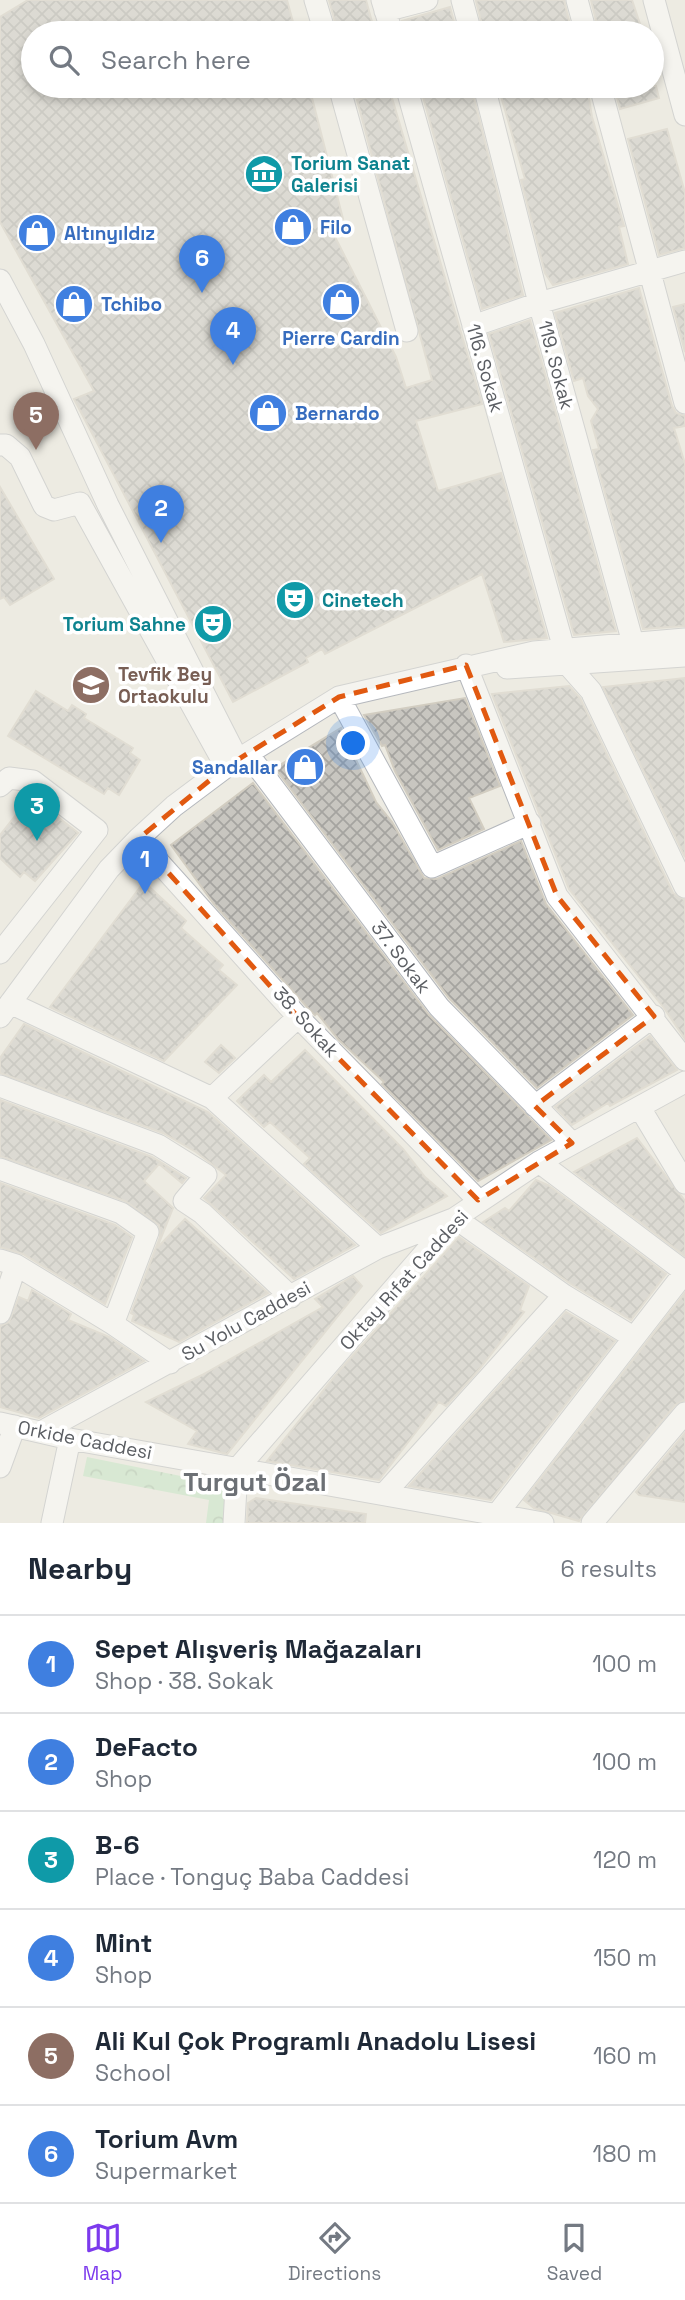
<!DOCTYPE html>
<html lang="en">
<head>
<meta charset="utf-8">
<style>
  body { margin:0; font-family:"Space Grotesk",sans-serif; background:#f6f6f7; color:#1f2937 }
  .you { position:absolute; left:354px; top:744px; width:24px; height:24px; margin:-18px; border:5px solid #fff; border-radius:50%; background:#1a73e8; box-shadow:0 0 0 10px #1a73e833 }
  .badge { display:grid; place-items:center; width:46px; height:46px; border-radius:50%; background:#7c3aed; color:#fff; font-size:23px; font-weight:700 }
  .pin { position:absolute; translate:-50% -58px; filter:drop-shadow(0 2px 4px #0008) }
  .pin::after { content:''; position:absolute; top:37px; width:24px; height:21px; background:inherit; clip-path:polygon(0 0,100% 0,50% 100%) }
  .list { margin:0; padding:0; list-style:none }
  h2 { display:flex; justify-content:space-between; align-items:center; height:91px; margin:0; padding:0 28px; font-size:30px }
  h2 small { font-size:23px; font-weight:400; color:#747a83 }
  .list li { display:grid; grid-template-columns:46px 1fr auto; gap:21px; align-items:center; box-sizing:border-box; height:98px; padding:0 28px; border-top:2px solid #e0e1e3 }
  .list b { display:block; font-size:26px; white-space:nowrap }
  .list p { margin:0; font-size:23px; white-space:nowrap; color:#747a83 }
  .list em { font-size:23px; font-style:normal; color:#747a83 }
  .icon { flex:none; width:38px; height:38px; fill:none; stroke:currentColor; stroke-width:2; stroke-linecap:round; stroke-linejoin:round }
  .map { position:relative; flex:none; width:685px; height:1523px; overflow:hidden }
  .search { position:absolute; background:#fff; box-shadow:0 4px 10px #0003; left:21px; right:21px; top:21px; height:77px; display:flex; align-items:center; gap:18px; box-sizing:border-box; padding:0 24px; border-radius:38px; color:#747a83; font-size:26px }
  .sheet { height:679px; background:#fff }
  nav { display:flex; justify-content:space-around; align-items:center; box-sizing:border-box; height:98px; border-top:2px solid #e0e1e3; background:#fff; font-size:19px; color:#747a83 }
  nav a { display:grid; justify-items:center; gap:4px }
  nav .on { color:#7c3aed }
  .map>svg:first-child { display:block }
  .park { fill:url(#park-crowns) }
  .building { fill:url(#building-cross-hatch); stroke:#d2cdc1; stroke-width:2 }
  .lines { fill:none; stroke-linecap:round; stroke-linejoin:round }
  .minor-casing { stroke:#b5b8bd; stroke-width:23 }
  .minor { stroke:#fff; stroke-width:21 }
  .marked { fill:none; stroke:#e15910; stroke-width:5; stroke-dasharray:14 9; stroke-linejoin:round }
  .labels { text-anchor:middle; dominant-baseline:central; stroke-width:7; stroke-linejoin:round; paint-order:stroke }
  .culture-label { font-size:19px; font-weight:bold; fill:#0d838f; stroke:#fff; text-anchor:start }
  .shop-label { font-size:19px; font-weight:bold; fill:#366cbe; stroke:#fff; text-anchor:start }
  .street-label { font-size:19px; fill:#5b5e63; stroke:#fff }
  .education-label { font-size:19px; font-weight:bold; fill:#785e54; stroke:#fff; text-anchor:start }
  .district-label { font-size:26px; font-weight:bold; fill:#6c7075; stroke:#fff }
</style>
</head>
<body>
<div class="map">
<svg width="685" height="1523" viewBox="0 0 685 1523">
  <defs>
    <pattern id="park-crowns" width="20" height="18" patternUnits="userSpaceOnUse" patternTransform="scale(1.75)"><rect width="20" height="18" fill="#bfe5c0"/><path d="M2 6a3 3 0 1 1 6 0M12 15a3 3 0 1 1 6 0" fill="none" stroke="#9ebda0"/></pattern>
    <pattern id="building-cross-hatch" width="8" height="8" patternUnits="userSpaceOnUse" patternTransform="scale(1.75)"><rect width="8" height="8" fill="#c8c6c0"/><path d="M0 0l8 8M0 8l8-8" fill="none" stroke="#a5a4a0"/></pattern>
  </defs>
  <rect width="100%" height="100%" fill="#edebe2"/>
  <path class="park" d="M 87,1457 L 230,1486 L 224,1523 L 206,1523 L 209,1500 L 83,1476 Z"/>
  <path class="building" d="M 28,0 L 287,0 L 296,33 L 33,33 L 33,86 L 309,86 L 343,219 L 331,229 L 396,357 L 406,388 L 432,380 L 357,100 L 390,91 L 482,404 L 416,421 L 438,491 L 501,473 L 547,638 L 504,642 L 482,574 L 325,654 L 322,649 L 306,658 L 308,662 L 233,702 L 74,399 L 94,391 L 0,222 L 0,17 Z
    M 329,0 L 366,0 L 375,33 L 338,33 Z
    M 479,0 L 564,0 L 572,33 L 484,33 L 476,1 Z
    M 591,0 L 632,0 L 643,33 L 599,33 Z
    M 450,7 L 457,33 L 405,33 L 402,21 Z
    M 420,86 L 471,86 L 523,295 L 482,309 Z
    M 498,86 L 587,86 L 592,117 L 624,226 L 619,227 L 628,264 L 553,285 L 545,273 L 521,180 L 525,179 Z
    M 614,86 L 656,86 L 659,98 L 620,109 Z
    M 667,129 L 685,193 L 685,248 L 659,255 L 628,139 Z
    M 639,288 L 672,406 L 676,413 L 685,416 L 685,426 L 674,428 L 685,464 L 685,626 L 643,629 L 593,450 L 599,449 L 591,421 L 598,409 L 588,396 L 583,378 L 574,381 L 555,313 Z
    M 685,304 L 685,352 L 673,307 Z
    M 530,320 L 568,457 L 616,631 L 574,635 L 489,334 Z
    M 0,487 L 54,579 L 10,605 L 4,597 L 0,599 Z
    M 685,678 L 685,857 L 603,687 Z
    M 569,686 L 580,698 L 673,893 L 685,900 L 685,1039 L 664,1008 L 569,889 L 492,694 Z
    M 36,691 L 68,711 L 72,705 L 86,714 L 84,718 L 133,748 L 130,753 L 140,760 L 119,795 L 108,788 L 104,794 L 8,736 Z
    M 465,698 L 500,786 L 469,798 L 484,829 L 438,850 L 395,771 L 385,745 L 382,746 L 364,715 Z
    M 341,728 L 376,802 L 392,822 L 424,878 L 437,879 L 521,841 L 546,904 L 633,1015 L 537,1088 L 449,998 L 275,768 Z
    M 253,783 L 429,1015 L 551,1140 L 478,1181 L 382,1084 L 384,1082 L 338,1039 L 317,1013 L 315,1015 L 308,1008 L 214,904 L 171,845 Z
    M 31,796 L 78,833 L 35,881 L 24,872 L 20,877 L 0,858 L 0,835 Z
    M 144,882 L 186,921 L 181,928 L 223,965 L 219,970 L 237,985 L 164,1061 L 50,1007 Z
    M 24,1024 L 208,1112 L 355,1245 L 294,1279 L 204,1198 L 226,1175 L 196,1152 L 163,1133 L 0,1073 L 0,1058 Z
    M 650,1036 L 677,1070 L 610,1106 L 608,1103 L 572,1125 L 555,1107 Z
    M 221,1045 L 235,1058 L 219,1073 L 205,1062 Z
    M 305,1050 L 403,1149 L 425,1177 L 447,1196 L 381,1233 L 304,1164 L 310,1158 L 270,1122 L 264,1127 L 237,1101 L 264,1075 L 271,1082 Z
    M 0,1100 L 152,1157 L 186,1178 L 182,1183 L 159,1164 L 144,1181 L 173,1208 L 157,1248 L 185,1219 L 268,1293 L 179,1342 L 132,1321 L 134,1315 L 131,1313 L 160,1237 L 159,1225 L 125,1201 L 0,1156 Z
    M 637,1138 L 685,1201 L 685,1256 L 574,1172 Z
    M 536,1180 L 548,1185 L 666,1274 L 631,1320 L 571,1284 L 483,1222 L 505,1208 L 509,1211 Z
    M 0,1183 L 115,1225 L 132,1237 L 105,1304 L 23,1254 L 0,1247 Z
    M 459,1237 L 529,1286 L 520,1310 L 524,1312 L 477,1372 L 446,1406 L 439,1402 L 379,1480 L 267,1461 L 339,1371 Z
    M 353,1276 L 362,1286 L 227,1454 L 188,1444 L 197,1431 L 146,1402 L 202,1375 L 323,1307 L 315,1299 Z
    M 32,1290 L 71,1314 L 68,1320 L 109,1337 L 144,1361 L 39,1418 L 0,1407 L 0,1326 L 9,1322 L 19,1297 L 28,1301 Z
    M 685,1293 L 685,1400 L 675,1405 L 579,1521 L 534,1508 L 524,1500 Z
    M 566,1312 L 615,1341 L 491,1500 L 409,1486 Z
    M 685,1433 L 685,1502 L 639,1495 L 636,1492 Z
    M 256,1498 L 366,1514 L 365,1523 L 247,1523 L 248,1503 Z"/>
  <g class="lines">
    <g class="minor-casing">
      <path id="minor" d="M 315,0 L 325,33
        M 382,0 L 392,33
        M 462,0 L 471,33
        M 577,0 L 586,33
        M 654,0 L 685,115
        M 385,11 L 427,0
        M 339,86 L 407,331
        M 406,86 L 564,649
        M 484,86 L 539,303 L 633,643
        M 600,86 L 685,403
        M 0,280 L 34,344 L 108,505 L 238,760
        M 473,326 L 539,303 L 685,261
        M 0,445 L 6,445 L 20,457 L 44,506 L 54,510 L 80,503 L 226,767
        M 466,665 L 557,896 L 685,1060
        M 568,665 L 591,691 L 685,887
        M 507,668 L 685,656
        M 339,697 L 432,867 L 530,823
        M 248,754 L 439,1007 L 572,1143
        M 0,786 L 9,778 L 33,781 L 97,830 L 0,953
        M 138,839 L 298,1017 L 478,1200
        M 10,1003 L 212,1098 L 378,1248
        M 0,1017 L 109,869 L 138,839 L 174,806 L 226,767 L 339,697 L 534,652 L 685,639
        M 0,1086 L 158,1145 L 206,1175 L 184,1201 L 202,1213 L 291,1297
        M 212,1098 L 298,1017
        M 535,1106 L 654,1016
        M 640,1108 L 685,1183
        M 539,1162 L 685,1272
        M 0,1169 L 121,1213 L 148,1232 L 113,1324
        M 455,1218 L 564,1295 L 633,1337
        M 0,1260 L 16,1265 L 113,1324 L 170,1363
        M 0,1313 L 16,1265
        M 0,1423 L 70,1439 L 543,1523
        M 41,1432 L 378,1248 L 453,1219
        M 0,1467 L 15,1426
        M 384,1494 L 564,1295
        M 498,1513 L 685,1272
        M 52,1523 L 70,1439
        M 234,1523 L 237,1469 L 455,1218 L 539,1162 L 685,1082
        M 592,1523 L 685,1413"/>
    </g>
    <use href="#minor" class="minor"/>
  </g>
  <path d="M0 0H685V1523H0ZM 466,665 L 557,896 L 654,1016 L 535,1106 L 572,1143 L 478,1200 L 298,1017 L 138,839 L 226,767 L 339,697 Z" fill="#edebe2" fill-opacity=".55" fill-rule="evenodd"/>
  <path class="marked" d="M 466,665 L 557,896 L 654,1016 L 535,1106 L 572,1143 L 478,1200 L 298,1017 L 138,839 L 226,767 L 339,697 Z"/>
  <defs>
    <g id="museum-disc" transform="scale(2.0125)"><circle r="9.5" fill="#0f9aa8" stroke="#fff"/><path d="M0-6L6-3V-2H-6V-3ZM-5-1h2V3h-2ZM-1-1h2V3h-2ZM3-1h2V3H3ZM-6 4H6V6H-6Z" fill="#fff"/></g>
    <g id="shop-disc" transform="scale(2.0125)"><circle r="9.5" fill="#3f7fe0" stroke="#fff"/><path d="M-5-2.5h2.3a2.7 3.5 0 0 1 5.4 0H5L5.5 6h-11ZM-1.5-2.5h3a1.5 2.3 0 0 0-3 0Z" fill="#fff"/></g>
    <g id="theatre-disc" transform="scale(2.0125)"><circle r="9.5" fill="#0f9aa8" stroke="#fff"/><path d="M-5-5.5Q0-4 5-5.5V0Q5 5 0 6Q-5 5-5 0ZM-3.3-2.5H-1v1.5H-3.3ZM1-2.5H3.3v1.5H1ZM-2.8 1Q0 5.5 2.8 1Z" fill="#fff"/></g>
    <g id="school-disc" transform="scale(2.0125)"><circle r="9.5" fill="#8d6e63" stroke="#fff"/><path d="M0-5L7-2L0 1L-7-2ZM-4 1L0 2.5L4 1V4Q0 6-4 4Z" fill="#fff"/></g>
  </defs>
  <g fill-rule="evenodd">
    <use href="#museum-disc" x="264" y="174"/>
    <use href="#shop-disc" x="293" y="227"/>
    <use href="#shop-disc" x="37" y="233"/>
    <use href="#shop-disc" x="341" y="302"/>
    <use href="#shop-disc" x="74" y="304"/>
    <use href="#shop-disc" x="268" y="413"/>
    <use href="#theatre-disc" x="295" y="600"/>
    <use href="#theatre-disc" x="213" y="624"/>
    <use href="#school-disc" x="91" y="685"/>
    <use href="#shop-disc" x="305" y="767"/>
  </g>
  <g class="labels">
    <g class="culture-label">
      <text x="291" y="163">Torium Sanat<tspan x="291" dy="22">Galerisi</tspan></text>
      <text x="322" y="600">Cinetech</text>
      <text x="186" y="624" text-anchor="end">Torium Sahne</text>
    </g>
    <g class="shop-label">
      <text x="320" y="227">Filo</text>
      <text x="64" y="233">Altınyıldız</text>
      <text x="101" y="304">Tchibo</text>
      <text x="341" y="338" text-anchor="middle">Pierre Cardin</text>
      <text x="295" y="413">Bernardo</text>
      <text x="278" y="767" text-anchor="end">Sandallar</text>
    </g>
    <g class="street-label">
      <text transform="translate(556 365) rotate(75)">119. Sokak</text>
      <text transform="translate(485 368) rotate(74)">116. Sokak</text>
      <text transform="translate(401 957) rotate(53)">37. Sokak</text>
      <text transform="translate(306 1022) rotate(48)">38. Sokak</text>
      <text transform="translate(404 1280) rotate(-48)">Oktay Rıfat Caddesi</text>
      <text transform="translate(246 1321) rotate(-29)">Su Yolu Caddesi</text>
      <text transform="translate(85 1440) rotate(11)">Orkide Caddesi</text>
    </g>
    <g class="education-label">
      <text x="118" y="674">Tevfik Bey<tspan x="118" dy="22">Ortaokulu</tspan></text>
    </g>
    <g class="district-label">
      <text x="255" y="1482">Turgut Özal</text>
    </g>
  </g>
</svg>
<div class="you"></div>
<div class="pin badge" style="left:145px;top:894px;background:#3f7fe0">1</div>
<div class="pin badge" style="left:161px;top:543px;background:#3f7fe0">2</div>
<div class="pin badge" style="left:37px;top:841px;background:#0f9aa8">3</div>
<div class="pin badge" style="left:233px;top:365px;background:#3f7fe0">4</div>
<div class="pin badge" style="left:36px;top:450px;background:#8d6e63">5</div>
<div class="pin badge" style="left:202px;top:293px;background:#3f7fe0">6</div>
<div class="search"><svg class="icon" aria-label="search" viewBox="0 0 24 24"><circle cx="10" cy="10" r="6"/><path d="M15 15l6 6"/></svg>Search here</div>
</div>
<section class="sheet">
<h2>Nearby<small>6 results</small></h2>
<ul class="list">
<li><span class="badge" style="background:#3f7fe0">1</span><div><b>Sepet Alışveriş Mağazaları</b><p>Shop · 38. Sokak</p></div><em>100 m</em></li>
<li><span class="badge" style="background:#3f7fe0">2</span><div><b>DeFacto</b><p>Shop</p></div><em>100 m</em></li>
<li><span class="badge" style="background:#0f9aa8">3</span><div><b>B-6</b><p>Place · Tonguç Baba Caddesi</p></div><em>120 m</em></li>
<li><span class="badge" style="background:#3f7fe0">4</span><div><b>Mint</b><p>Shop</p></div><em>150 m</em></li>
<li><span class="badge" style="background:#8d6e63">5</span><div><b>Ali Kul Çok Programlı Anadolu Lisesi</b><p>School</p></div><em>160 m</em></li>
<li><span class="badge" style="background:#3f7fe0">6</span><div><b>Torium Avm</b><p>Supermarket</p></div><em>180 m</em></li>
</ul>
</section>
<nav>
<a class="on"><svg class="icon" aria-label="map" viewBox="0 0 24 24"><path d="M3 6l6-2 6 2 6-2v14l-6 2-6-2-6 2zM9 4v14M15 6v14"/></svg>Map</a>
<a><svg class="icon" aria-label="directions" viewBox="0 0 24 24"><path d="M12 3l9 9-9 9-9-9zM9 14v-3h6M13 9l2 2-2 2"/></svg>Directions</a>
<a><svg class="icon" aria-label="saved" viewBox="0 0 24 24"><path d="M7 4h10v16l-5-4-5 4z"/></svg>Saved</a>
</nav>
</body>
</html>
